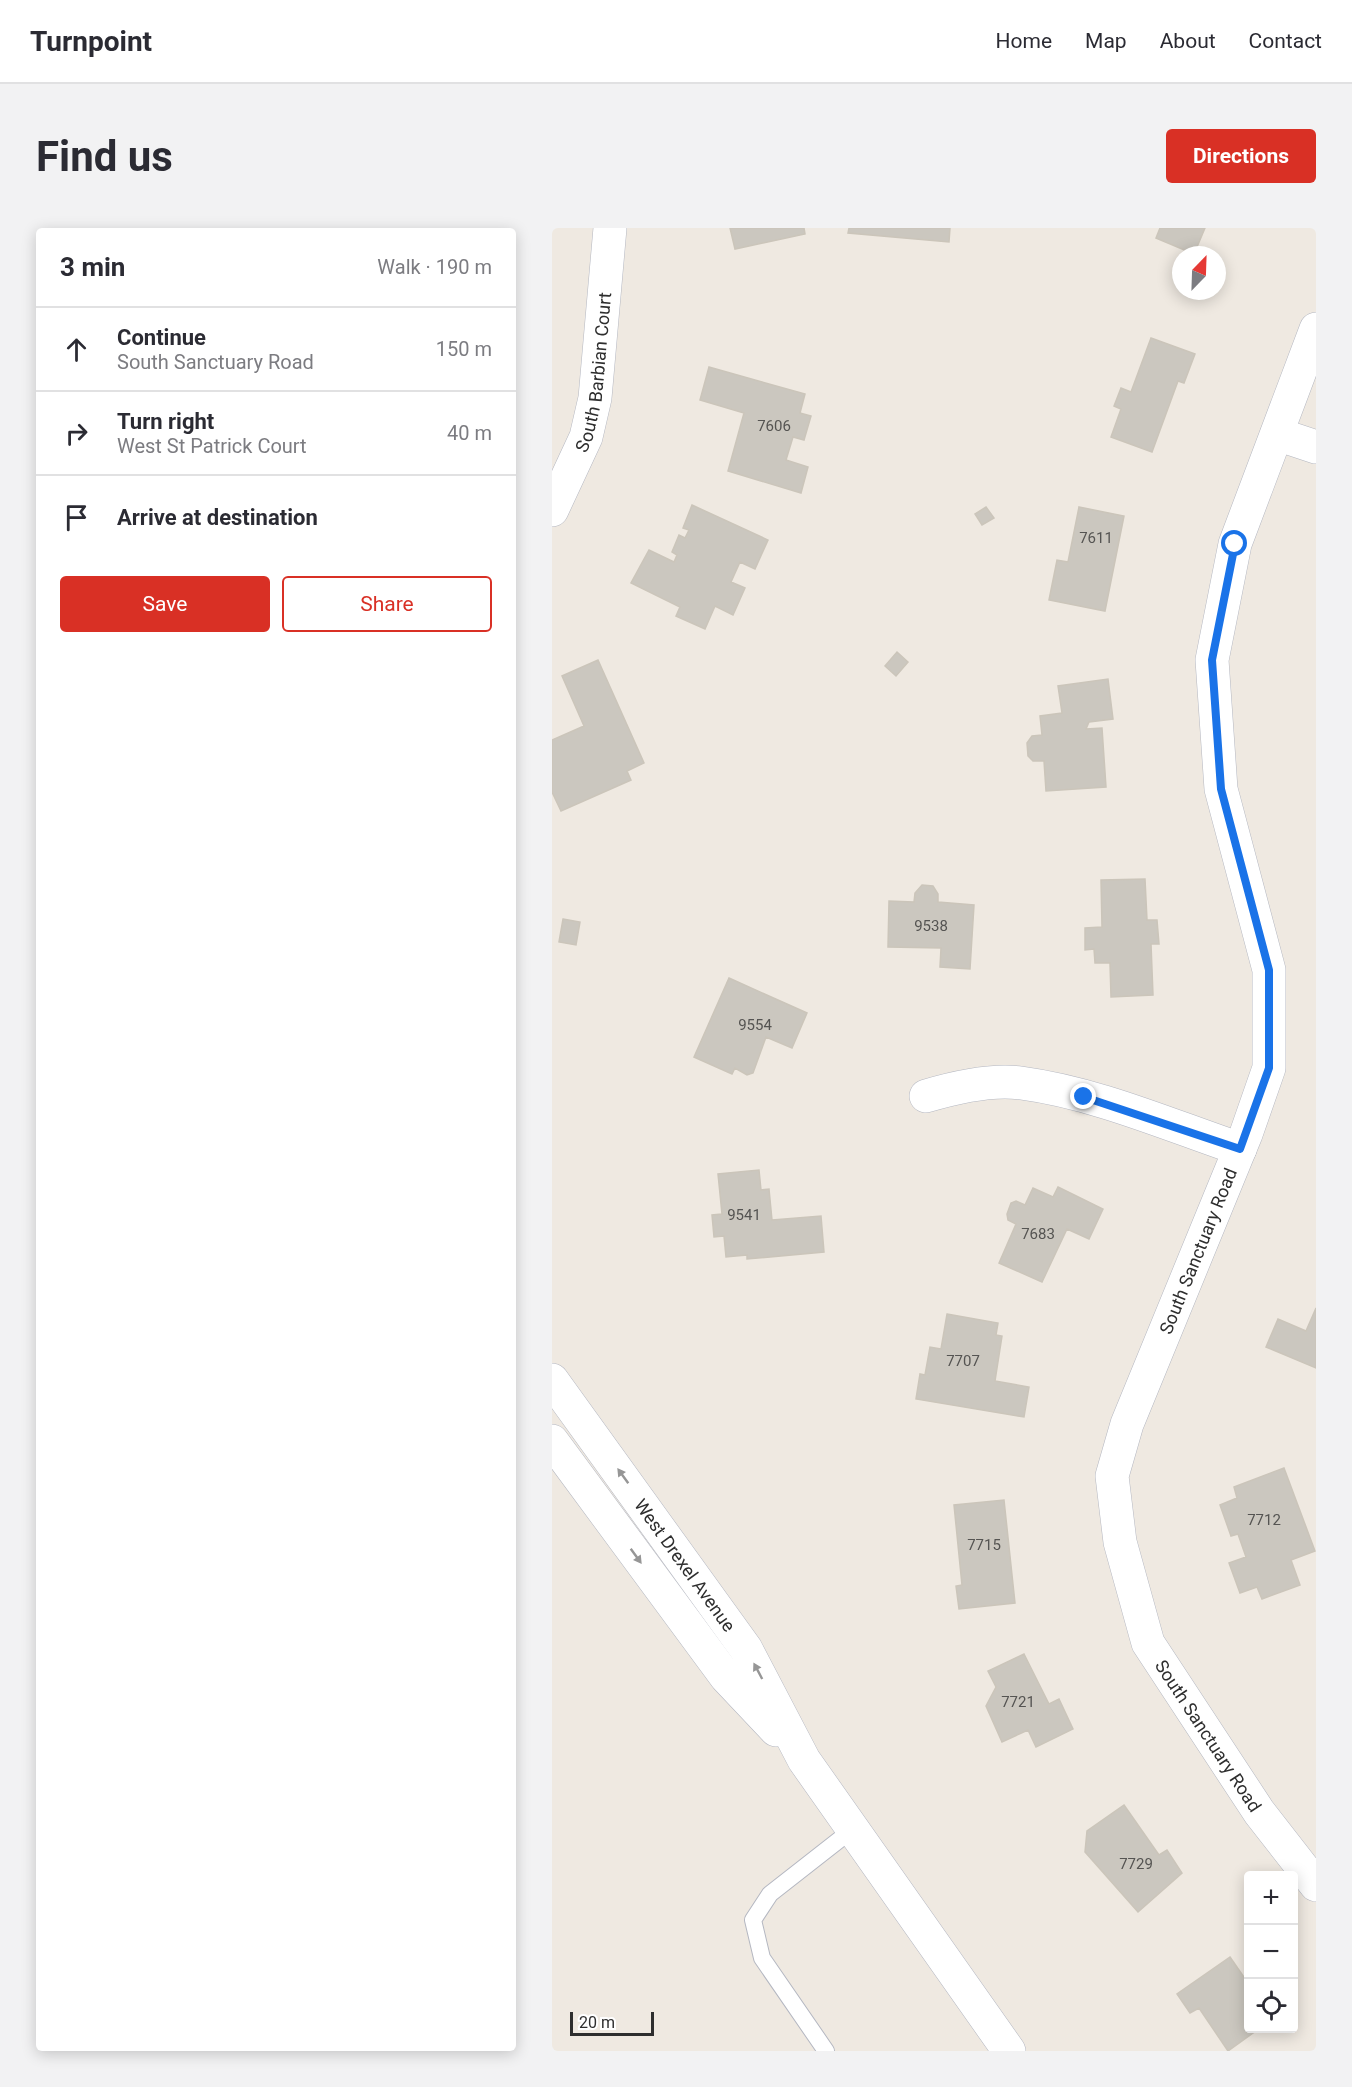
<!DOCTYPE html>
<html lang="en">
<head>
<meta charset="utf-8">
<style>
  body { margin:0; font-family:Roboto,sans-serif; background:#f2f2f3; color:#2b2b33 }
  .controls { position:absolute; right:18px; bottom:18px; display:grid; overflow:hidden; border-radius:6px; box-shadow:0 3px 15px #0003 }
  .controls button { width:54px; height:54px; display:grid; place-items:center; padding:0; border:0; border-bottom:2px solid #e1e1e2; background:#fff; color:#2b2b33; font:30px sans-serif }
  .compass { position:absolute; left:620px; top:18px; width:54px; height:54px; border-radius:50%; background:#fff; box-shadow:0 3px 15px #0003; rotate:23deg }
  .scale { position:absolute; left:18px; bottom:15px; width:84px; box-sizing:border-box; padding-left:6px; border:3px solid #2e2e2e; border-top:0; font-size:16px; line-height:21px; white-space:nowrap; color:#2e2e2e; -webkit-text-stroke:4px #fff; paint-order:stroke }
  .stop { position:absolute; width:18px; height:18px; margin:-14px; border:4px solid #1a73e8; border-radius:50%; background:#fff }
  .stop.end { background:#1a73e8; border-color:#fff; box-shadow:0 2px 6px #0008 }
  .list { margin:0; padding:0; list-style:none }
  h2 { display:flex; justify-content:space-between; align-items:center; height:78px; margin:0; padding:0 24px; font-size:26px }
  h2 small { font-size:20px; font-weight:400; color:#7c7c81 }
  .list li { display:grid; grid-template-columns:39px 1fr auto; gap:18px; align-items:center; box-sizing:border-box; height:84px; padding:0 24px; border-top:2px solid #e1e1e2 }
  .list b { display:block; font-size:22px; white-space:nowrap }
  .list p { margin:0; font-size:20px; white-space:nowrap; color:#7c7c81 }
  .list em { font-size:20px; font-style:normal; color:#7c7c81 }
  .actions { display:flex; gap:12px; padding:18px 24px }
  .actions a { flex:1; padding:14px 0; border:2px solid #d93025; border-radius:6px; text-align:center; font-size:21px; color:#d93025 }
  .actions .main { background:#d93025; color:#fff }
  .icon { flex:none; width:33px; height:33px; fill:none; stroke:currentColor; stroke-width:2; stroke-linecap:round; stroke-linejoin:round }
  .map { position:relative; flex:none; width:764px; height:1823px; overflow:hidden; border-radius:6px }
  header { display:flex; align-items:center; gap:36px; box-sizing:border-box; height:84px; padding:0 30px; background:#fff; border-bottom:2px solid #e1e1e2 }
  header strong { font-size:28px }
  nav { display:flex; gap:33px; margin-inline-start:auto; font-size:21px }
  .intro { display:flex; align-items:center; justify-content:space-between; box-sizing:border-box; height:144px; padding:0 36px }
  h1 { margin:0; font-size:42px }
  .button { padding:15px 27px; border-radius:6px; background:#d93025; color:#fff; font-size:21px; font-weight:700 }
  main { display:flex; gap:36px; padding:0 36px }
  aside { flex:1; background:#fff; border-radius:6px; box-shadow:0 3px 15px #0003 }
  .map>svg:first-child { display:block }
  .building { fill:#cbc7bf; stroke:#cbc5ba; stroke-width:1.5 }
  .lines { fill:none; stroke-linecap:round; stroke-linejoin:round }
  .lane-casing { stroke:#b4b7c1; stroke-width:18 }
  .street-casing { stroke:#b4b7c1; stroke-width:34 }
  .secondary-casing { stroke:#b4b7c1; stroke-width:34 }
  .lane { stroke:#fff; stroke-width:16 }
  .street { stroke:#fff; stroke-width:33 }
  .secondary { stroke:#fff; stroke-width:33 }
  .oneway { fill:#969696 }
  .route { stroke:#1a73e8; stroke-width:8 }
  .labels { text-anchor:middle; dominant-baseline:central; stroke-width:4.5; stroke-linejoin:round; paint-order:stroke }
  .number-label { font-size:15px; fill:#555452 }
  .street-label { font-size:18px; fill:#2e2e2e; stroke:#fff }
</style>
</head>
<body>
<header>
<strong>Turnpoint</strong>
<nav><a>Home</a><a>Map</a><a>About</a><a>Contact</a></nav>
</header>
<div class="intro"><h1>Find us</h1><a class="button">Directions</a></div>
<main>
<aside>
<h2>3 min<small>Walk · 190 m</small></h2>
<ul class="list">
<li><svg class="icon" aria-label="ahead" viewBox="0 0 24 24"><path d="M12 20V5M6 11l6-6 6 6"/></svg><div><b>Continue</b><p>South Sanctuary Road</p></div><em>150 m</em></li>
<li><svg class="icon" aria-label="right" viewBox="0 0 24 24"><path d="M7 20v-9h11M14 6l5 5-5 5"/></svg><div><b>Turn right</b><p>West St Patrick Court</p></div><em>40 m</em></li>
<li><svg class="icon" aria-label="arrive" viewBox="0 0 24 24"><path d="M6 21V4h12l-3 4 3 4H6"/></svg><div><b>Arrive at destination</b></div></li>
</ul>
<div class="actions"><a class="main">Save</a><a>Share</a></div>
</aside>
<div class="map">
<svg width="764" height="1823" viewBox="0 0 764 1823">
  <rect width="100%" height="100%" fill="#efe9e1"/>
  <path class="building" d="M 178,0 L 252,0 L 253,6 L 183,21 Z
    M 297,0 L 398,0 L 397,14 L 296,5 Z
    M 608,0 L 653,0 L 642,26 L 604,10 Z
    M 599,110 L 643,126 L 632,155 L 626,153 L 600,224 L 559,209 L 569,181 L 562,178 L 569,160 L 579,164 Z
    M 157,139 L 253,166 L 248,185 L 259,188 L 252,212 L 241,209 L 234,232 L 256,239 L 249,265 L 176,243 L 192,185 L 148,172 Z
    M 140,277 L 216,312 L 203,341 L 188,334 L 179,354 L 193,360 L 181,387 L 163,378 L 153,401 L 124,388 L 128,379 L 79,355 L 97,322 L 122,334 L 125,327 L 120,324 L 127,307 L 133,310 L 137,302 L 131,300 Z
    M 434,279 L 442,290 L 430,297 L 423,286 Z
    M 527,279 L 572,288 L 553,383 L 497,372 L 505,332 L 516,334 Z
    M 345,424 L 356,434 L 344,448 L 333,438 Z
    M 46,432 L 92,535 L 75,543 L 79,552 L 9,583 L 0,564 L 0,512 L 32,498 L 10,448 Z
    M 556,451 L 561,491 L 537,494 L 534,501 L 550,500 L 554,559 L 494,563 L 492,533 L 481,533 L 476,528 L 475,515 L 480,508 L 490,507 L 488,488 L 510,485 L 506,458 Z
    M 593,651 L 595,692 L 605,692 L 607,716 L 599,716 L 601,767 L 559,769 L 558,735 L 543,735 L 542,721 L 533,722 L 533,700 L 550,699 L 549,652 Z
    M 370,657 L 381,658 L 386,666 L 386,674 L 422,677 L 418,741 L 388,739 L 389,720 L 336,719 L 337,673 L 362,674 L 363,665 Z
    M 11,691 L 28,694 L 24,717 L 7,714 Z
    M 177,750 L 255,785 L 240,820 L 214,809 L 201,845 L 195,847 L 183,840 L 180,846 L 142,829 Z
    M 207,942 L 209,962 L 217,961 L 220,992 L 269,988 L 272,1024 L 195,1031 L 195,1027 L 174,1029 L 172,1008 L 162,1009 L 160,987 L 170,986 L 166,946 Z
    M 506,959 L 551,981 L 537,1011 L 515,1001 L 490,1054 L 447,1035 L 464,996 L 456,992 L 455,986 L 459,975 L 464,973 L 473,977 L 481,960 L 501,969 Z
    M 764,1080 L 764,1140 L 714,1119 L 726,1091 L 754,1103 Z
    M 395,1086 L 446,1095 L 444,1107 L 450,1108 L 443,1153 L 477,1159 L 472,1189 L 364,1171 L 368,1146 L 373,1147 L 378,1119 L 389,1121 Z
    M 732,1240 L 763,1323 L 739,1332 L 748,1357 L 710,1371 L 705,1359 L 688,1365 L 677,1335 L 694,1329 L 686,1306 L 679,1308 L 668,1277 L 685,1270 L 682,1259 Z
    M 452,1272 L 463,1375 L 407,1381 L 404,1358 L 410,1357 L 402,1277 Z
    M 472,1426 L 497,1476 L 507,1471 L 521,1501 L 484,1519 L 476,1502 L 450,1514 L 434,1478 L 444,1459 L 436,1443 Z
    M 572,1577 L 607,1627 L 615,1622 L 630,1645 L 586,1684 L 533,1624 L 535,1603 Z
    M 678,1729 L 696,1755 L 696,1800 L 708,1800 L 676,1823 L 647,1780 L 638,1785 L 625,1766 Z"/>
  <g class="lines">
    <g class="lane-casing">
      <path id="lane" d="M 274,1823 L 210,1730 L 201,1692 L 218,1666 L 301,1601"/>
    </g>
    <g class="street-casing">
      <g id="street">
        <path id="s1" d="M 764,101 L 683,316 L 660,432 L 669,561 L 717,742 L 717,840 L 694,906 L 575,1196 L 560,1248 L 568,1314 L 596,1415 L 707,1584 L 764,1657"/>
        <path d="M 725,206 L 764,219"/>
        <path id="s2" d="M 0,282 L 34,209 L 43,170 L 58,0"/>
        <path d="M 374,868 C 401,860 440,851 469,855 C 544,865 617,897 688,921"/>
      </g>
    </g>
    <g class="secondary-casing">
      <g id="secondary">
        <path id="s3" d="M 0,1152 L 194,1421 L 252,1532 L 457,1823"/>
        <path d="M 0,1213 L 174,1449 L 224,1502"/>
      </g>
    </g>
    <use href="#lane" class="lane"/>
    <use href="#street" class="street"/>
    <use href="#secondary" class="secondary"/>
  </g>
  <defs><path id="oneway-solid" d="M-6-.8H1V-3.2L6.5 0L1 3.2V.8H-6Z" transform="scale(1.5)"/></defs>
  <g class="oneway">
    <use href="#oneway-solid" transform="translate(71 1248) rotate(-126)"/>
    <use href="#oneway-solid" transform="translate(84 1328) rotate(54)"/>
    <use href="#oneway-solid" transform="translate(206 1443) rotate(-118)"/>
  </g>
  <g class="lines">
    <path class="route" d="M 532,869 L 688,921 L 717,840 L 717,742 L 669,561 L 660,432 L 683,316"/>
  </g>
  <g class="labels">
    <g class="number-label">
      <text x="222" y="198">7606</text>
      <text x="544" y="310">7611</text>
      <text x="379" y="698">9538</text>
      <text x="203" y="797">9554</text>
      <text x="192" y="987">9541</text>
      <text x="486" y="1006">7683</text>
      <text x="411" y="1133">7707</text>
      <text x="712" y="1292">7712</text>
      <text x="432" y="1317">7715</text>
      <text x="466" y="1474">7721</text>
      <text x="584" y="1636">7729</text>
    </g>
    <g class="street-label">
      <text stroke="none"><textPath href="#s2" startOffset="146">South Barbian Court</textPath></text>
      <text transform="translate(646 1023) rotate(-68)">South Sanctuary Road</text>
      <text stroke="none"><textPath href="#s3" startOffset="228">West Drexel Avenue</textPath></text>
      <text stroke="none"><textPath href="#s1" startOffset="1482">South Sanctuary Road</textPath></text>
    </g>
  </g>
</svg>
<div class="controls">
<button>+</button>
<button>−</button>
<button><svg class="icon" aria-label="locate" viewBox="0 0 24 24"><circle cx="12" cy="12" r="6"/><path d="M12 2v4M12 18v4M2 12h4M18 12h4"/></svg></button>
</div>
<svg class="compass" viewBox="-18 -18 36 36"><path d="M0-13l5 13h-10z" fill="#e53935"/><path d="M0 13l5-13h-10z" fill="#7c7c81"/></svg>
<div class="scale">20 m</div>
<div class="stop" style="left:683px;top:316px"></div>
<div class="stop end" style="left:532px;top:869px"></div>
</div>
</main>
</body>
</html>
